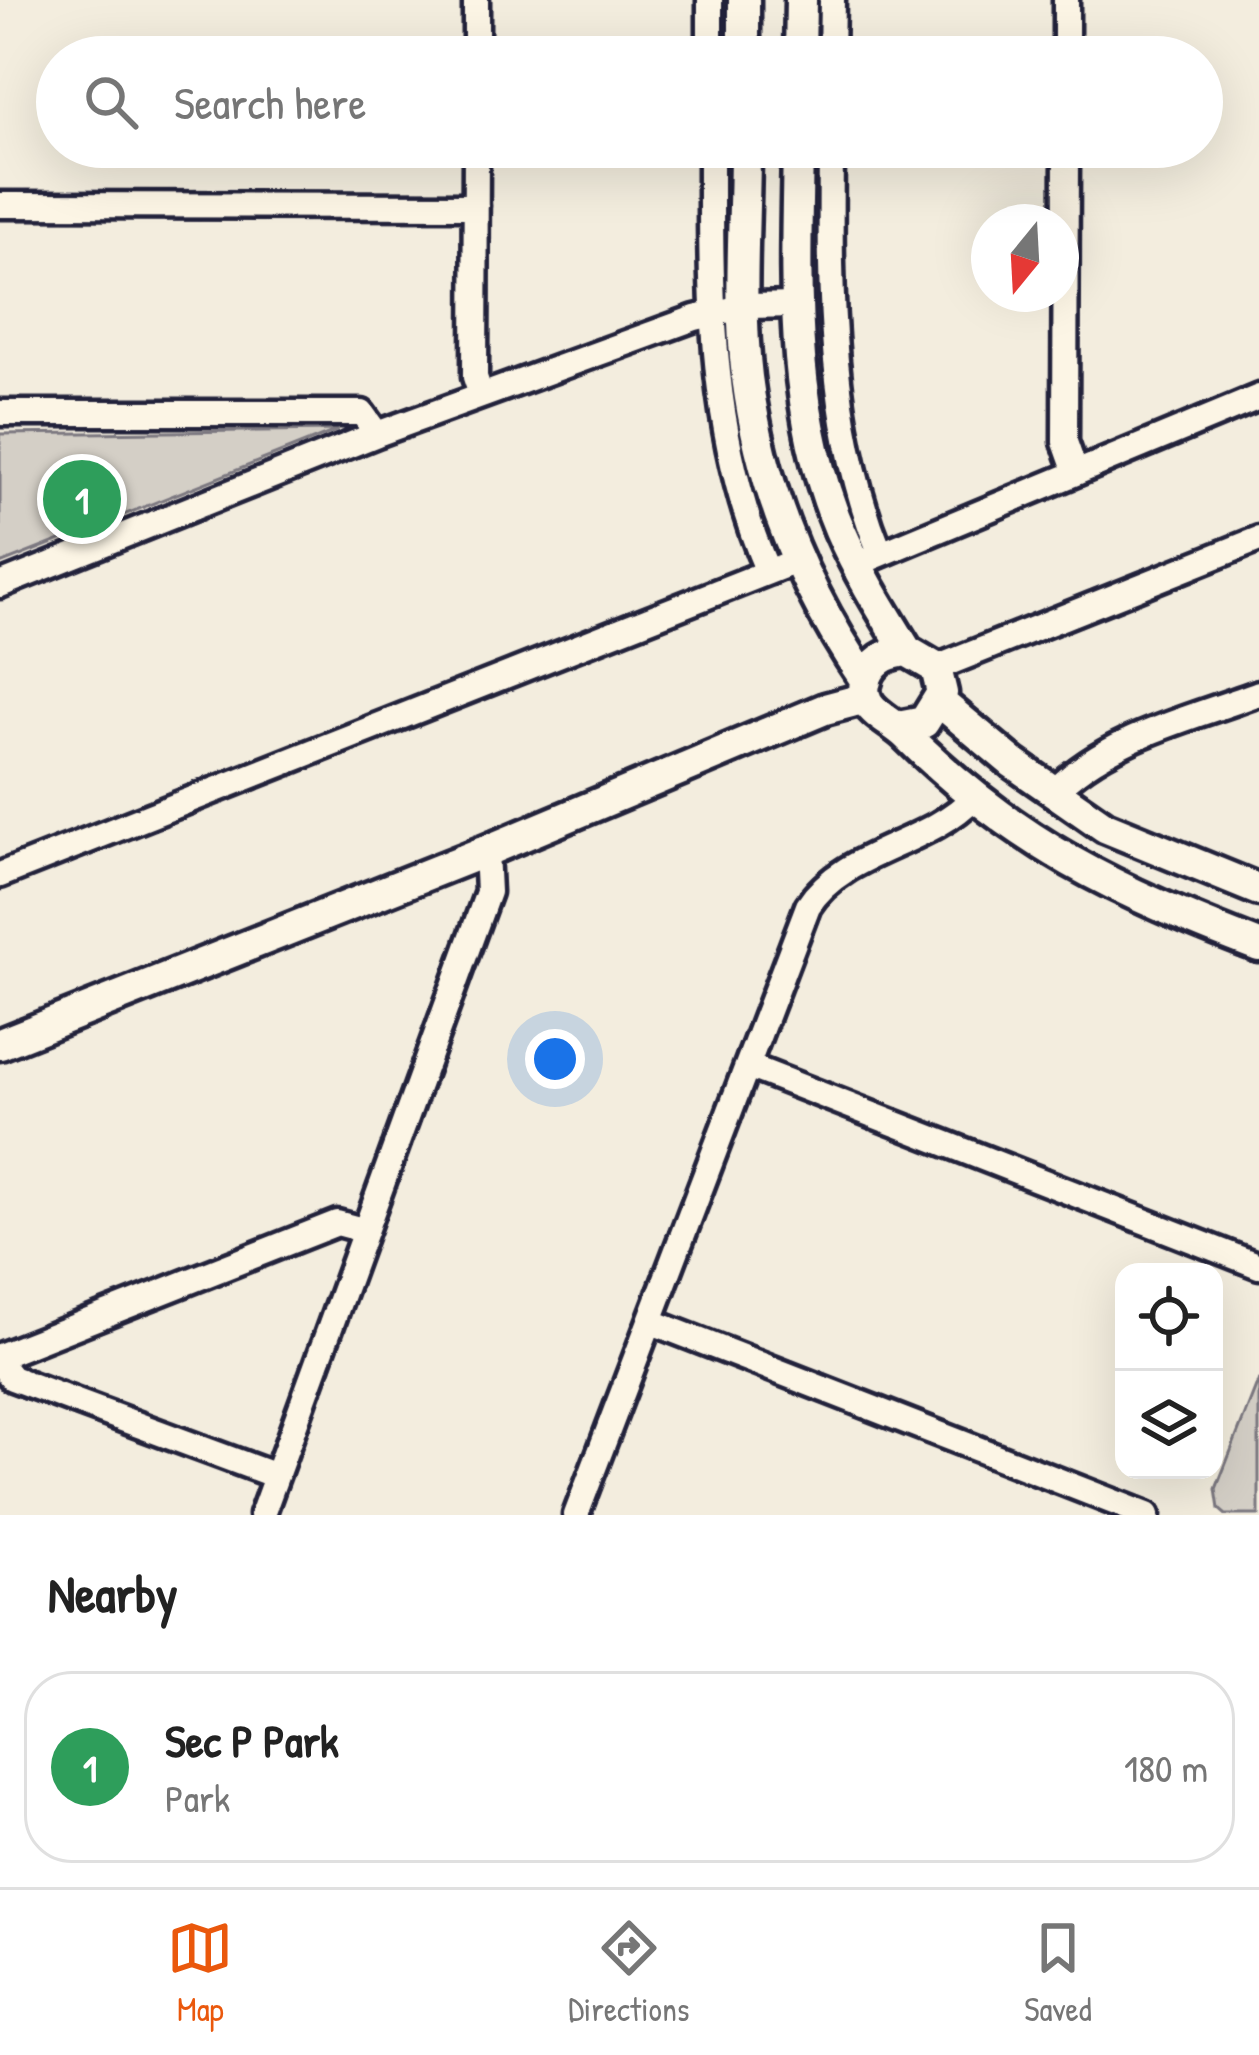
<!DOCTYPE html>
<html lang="en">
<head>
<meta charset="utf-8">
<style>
  body { margin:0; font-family:"Patrick Hand",sans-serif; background:#f2f2f2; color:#222 }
  .controls { position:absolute; right:36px; bottom:36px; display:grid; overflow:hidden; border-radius:24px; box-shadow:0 12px 48px #0002 }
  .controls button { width:108px; height:108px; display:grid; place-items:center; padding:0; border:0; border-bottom:3px solid #e0e0e0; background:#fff; color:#222; font:60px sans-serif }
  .compass { position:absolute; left:971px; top:204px; width:108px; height:108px; border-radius:50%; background:#fff; box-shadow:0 12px 48px #0002; rotate:198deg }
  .you { position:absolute; left:555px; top:1059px; width:42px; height:42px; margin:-30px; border:9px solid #fff; border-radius:50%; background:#1a73e8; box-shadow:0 0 0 18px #1a73e833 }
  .badge { display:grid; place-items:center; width:78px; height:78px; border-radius:50%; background:#ea580c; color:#fff; font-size:39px; font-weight:700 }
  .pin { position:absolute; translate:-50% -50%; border:6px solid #fff; box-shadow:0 3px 12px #0006 }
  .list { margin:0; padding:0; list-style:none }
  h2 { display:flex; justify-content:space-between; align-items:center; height:156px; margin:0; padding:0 48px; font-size:51px }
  h2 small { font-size:39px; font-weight:400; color:#767676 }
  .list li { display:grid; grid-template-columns:78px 1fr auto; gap:36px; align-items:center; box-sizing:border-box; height:192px; margin:0 24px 24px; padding:0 24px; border:3px solid #e0e0e0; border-radius:48px }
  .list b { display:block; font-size:45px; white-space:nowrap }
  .list p { margin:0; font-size:39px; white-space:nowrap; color:#767676 }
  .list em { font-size:39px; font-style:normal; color:#767676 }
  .icon { flex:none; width:66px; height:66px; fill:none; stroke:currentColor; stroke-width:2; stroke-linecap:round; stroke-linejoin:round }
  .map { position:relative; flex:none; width:1259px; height:1515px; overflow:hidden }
  .search { position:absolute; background:#fff; box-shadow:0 12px 48px #0002; left:36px; right:36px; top:36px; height:132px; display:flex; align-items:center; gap:30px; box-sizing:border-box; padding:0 42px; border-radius:66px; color:#767676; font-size:45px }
  .sheet { height:372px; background:#fff }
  nav { display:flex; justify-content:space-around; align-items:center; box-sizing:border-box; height:168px; border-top:3px solid #e0e0e0; background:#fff; font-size:33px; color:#767676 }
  nav a { display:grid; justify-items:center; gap:6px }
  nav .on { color:#ea580c }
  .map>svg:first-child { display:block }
  .green { fill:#d4cfc6; stroke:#7b7880; stroke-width:3 }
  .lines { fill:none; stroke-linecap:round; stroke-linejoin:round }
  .minor-casing { stroke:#22223b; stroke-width:33 }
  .tertiary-casing { stroke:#22223b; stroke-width:39 }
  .minor { stroke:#fcf5e5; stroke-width:24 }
  .tertiary { stroke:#fcf5e5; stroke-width:30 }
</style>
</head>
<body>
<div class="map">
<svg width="1259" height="1515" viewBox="0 0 1259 1515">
  <rect width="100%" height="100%" fill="#f3edde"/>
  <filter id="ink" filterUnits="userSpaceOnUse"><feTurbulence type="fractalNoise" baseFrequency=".00833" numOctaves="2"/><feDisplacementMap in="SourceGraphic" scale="24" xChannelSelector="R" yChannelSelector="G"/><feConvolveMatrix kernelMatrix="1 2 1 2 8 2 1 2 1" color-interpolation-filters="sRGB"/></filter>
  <g filter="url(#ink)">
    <path class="green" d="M 338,430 L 0,564 L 0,434 Z
      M 1259,1379 L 1259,1515 L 1226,1515 L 1219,1509 L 1216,1489 Z"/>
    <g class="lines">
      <g class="minor-casing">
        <path id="minor" d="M 476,0 L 476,57
          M 710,0 L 710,57
          M 831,57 L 832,0
          M 1066,57 L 1066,0
          M 476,147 L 475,377 L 481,395
          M 711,147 C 711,295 708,434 768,572
          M 831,147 C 830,284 827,423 880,552
          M 1066,147 L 1065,442 L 1076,473
          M 0,205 L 476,206
          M 0,413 L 362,413 L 377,434
          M 857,564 L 1259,397
          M 0,585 L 377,434 L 695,318 L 746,306 L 796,305
          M 936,668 L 1259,539
          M 1053,793 C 1104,738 1190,719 1259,693
          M 0,875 L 796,561
          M 748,1066 L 1259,1266
          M 652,1322 L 1147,1515
          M 0,1356 L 337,1223 L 363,1230
          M 0,1363 L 12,1378 L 276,1476
          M 262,1515 L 488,892 L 486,851
          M 576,1515 L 808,906 C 844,850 928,846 974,797"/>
      </g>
      <g class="tertiary-casing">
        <path id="tertiary" d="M 744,0 L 744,57
          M 800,57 L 801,0
          M 745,147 C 745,222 738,302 747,377 C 761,488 803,589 866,681
          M 798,147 C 796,276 788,408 840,530 C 858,572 883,612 907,651
          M 940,702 L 1013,763 L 1105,827 L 1259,890
          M 898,727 L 924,722 L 942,693 L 936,668 L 907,651 C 890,653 878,657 869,672 C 851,708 888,717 906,735 C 1017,845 1116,891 1259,946
          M 0,1044 L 486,851 L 825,709 L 866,698"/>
      </g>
      <use href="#minor" class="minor"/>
      <use href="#tertiary" class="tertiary"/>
    </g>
  </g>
</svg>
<div class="controls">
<button><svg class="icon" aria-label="locate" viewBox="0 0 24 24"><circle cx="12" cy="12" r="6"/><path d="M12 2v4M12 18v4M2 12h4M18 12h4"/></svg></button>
<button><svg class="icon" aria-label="layers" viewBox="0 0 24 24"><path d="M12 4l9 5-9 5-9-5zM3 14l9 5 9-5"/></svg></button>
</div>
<svg class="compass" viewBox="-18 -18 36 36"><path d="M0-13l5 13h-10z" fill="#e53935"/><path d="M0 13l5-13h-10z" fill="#767676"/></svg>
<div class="you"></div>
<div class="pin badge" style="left:82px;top:499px;background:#2e9e5b">1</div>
<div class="search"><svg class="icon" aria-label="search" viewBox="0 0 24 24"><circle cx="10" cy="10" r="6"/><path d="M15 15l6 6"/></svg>Search here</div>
</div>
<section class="sheet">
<h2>Nearby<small></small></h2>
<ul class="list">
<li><span class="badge" style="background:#2e9e5b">1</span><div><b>Sec P Park</b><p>Park</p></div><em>180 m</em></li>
</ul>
</section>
<nav>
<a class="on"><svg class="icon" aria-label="map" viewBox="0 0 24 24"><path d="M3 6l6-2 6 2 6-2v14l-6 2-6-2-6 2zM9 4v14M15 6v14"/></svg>Map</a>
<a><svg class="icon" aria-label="directions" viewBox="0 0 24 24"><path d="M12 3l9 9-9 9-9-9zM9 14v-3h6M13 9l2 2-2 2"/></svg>Directions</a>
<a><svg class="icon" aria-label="saved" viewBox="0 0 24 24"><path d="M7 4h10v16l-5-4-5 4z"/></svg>Saved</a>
</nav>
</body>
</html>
